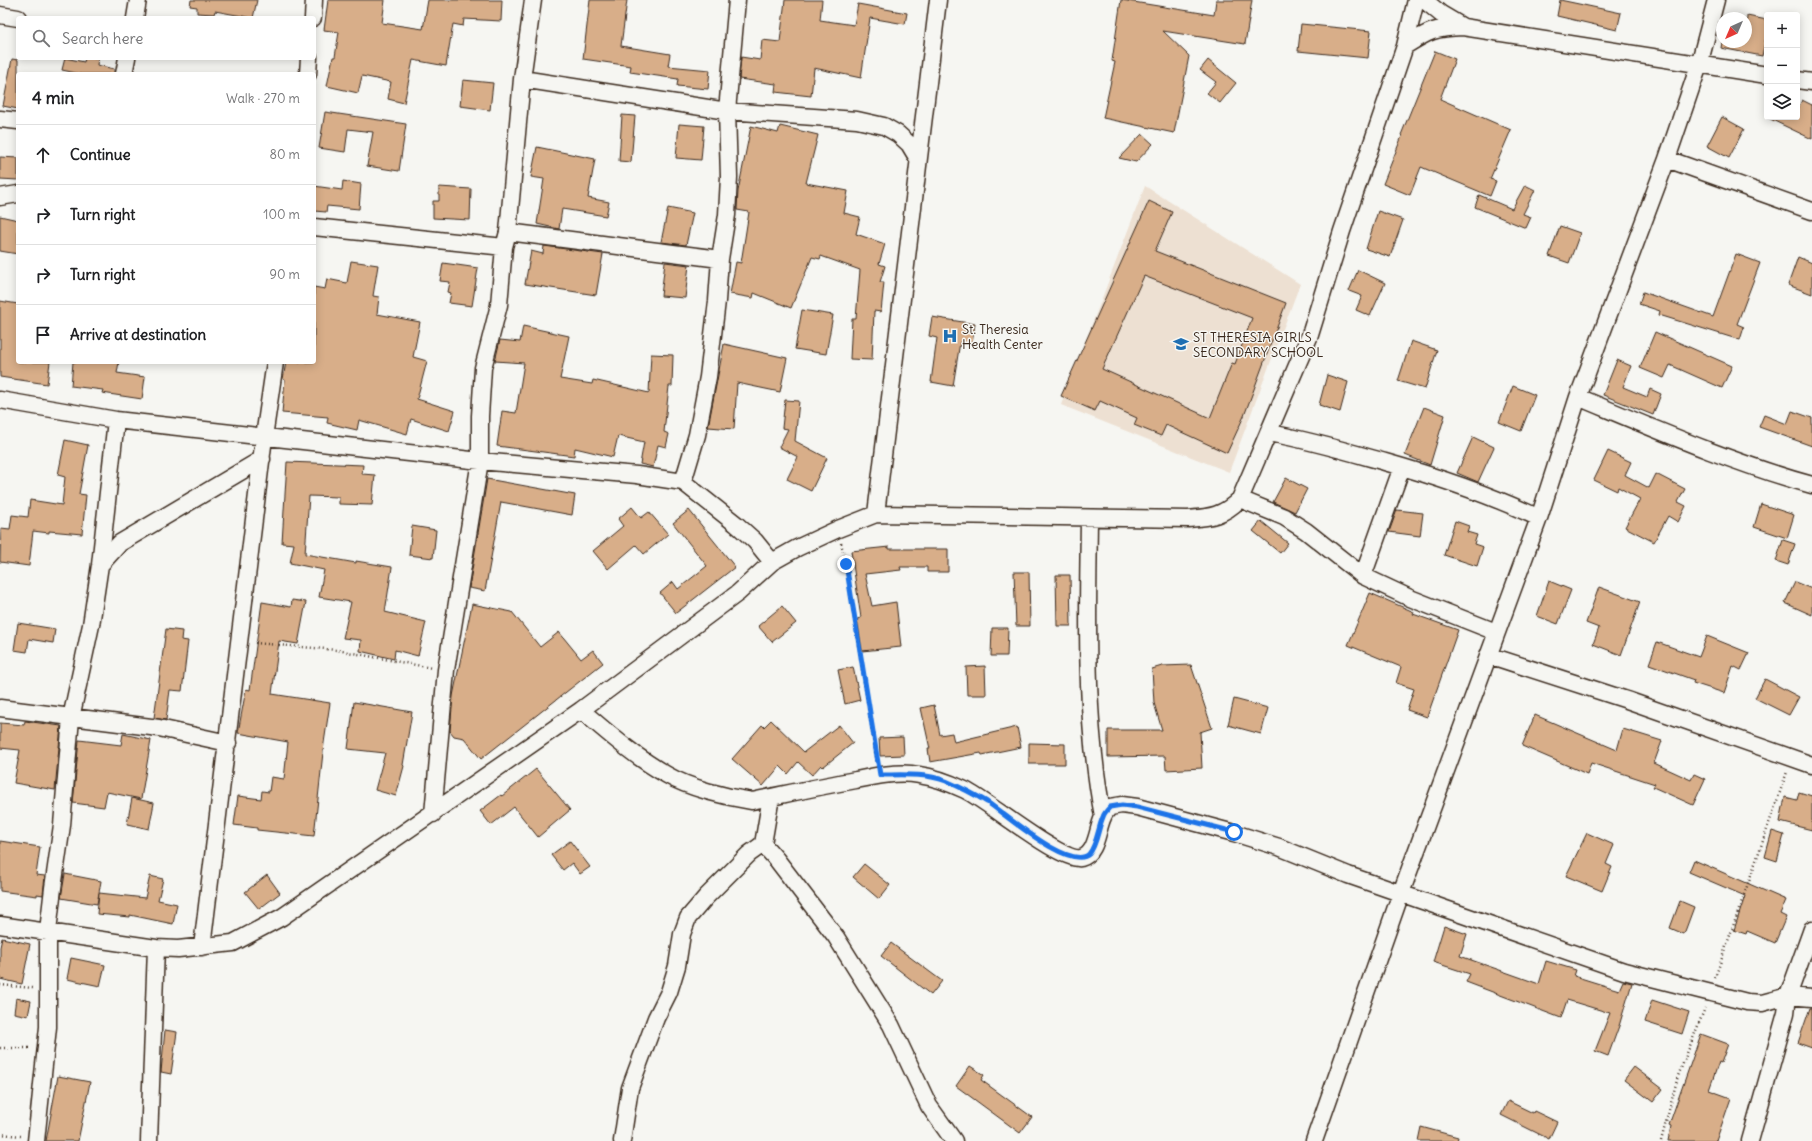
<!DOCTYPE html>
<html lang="en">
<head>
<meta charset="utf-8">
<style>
  body { margin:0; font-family:Delius,sans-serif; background:#f6f6f6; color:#202124 }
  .controls { position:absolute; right:12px; top:12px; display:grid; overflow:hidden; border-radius:4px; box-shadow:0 2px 10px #0003 }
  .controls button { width:36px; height:36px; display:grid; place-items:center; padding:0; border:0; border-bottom:1px solid #e0e0e0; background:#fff; color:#202124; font:20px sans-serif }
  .compass { position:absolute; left:1716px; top:12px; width:36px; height:36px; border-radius:50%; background:#fff; box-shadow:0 2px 10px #0003; rotate:224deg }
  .stop { position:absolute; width:12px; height:12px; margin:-9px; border:3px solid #1a73e8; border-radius:50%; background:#fff }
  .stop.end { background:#1a73e8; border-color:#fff; box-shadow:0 1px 4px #0008 }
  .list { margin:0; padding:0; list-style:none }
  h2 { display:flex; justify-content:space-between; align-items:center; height:52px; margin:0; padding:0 16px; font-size:17px }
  h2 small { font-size:13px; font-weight:400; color:#757577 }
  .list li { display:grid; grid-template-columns:26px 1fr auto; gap:12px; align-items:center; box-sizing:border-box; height:60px; padding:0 16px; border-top:1px solid #e0e0e0 }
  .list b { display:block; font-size:15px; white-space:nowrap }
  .list em { font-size:13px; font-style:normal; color:#757577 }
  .icon { flex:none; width:22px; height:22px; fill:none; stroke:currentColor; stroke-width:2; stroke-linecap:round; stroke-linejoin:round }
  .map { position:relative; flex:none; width:1812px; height:1141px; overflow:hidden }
  .search { position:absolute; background:#fff; box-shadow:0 2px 10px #0003; left:16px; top:16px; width:300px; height:44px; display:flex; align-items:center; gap:10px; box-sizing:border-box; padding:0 14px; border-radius:4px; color:#757577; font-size:15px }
  .panel { position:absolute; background:#fff; box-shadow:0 2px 10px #0003; left:16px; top:72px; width:300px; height:292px; border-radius:4px }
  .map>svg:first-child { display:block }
  .built { fill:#ede0d2 }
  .building { fill:#d8ae89; stroke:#3b2a1e; fill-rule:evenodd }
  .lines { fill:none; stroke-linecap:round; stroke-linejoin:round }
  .minor-casing { stroke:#3b2a1e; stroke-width:19 }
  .path { stroke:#3b2a1e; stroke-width:2.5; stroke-dasharray:1 3; stroke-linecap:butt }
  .minor { stroke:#f6f6f2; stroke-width:16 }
  .route { stroke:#1a73e8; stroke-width:5 }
  .labels { text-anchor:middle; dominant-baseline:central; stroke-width:3; stroke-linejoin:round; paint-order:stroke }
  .poi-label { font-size:13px; fill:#3b2a1e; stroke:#f6f6f2; text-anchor:start }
</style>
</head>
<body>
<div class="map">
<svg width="1812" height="1141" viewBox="0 0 1812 1141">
  <rect width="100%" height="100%" fill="#f6f6f2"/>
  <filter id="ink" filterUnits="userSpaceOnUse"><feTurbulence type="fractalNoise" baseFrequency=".025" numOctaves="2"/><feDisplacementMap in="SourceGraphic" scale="8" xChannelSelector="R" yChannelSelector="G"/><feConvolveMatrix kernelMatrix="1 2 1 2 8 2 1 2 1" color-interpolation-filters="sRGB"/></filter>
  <g filter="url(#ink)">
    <path class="built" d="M 1145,186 L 1300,284 L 1229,472 L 1061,405 Z"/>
    <path class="building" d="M 191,0 L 257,0 L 253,18 L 215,11 L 214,14 L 197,13 L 197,7 L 190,6 Z
      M 328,0 L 385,0 L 382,23 L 423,29 L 428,0 L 502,0 L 501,21 L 464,19 L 463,26 L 453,24 L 446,66 L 413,60 L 404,103 L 388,99 L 391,82 L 362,76 L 358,93 L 327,86 L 333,57 L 335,57 L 339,32 L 324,30 Z
      M 590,0 L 627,0 L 621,46 L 670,54 L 668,66 L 710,70 L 708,89 L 677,86 L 678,79 L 630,72 L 631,66 L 583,59 Z
      M 785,0 L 822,0 L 820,20 L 854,25 L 858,4 L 907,13 L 905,24 L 870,18 L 861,78 L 814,68 L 811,96 L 775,92 L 776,84 L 739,79 L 741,57 L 760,60 L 762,40 L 780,42 Z
      M 1121,0 L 1214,15 L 1216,0 L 1252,0 L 1245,44 L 1163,31 L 1189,56 L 1174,133 L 1103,118 L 1115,62 L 1112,61 Z
      M 1560,0 L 1621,13 L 1617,30 L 1557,16 Z
      M 1747,16 L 1767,20 L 1767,32 L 1762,56 L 1721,48 L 1722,42 L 1746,42 Z
      M 1301,24 L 1371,31 L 1368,58 L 1298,51 Z
      M 1435,51 L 1455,59 L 1440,99 L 1511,130 L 1490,179 L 1496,181 L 1490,196 L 1421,167 L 1410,195 L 1383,184 L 1402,136 L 1401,135 Z
      M 65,58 L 84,62 L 85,58 L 98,58 L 97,65 L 114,69 L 114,74 L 81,74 L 62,70 Z
      M 12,59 L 18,60 L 18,109 L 3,106 Z
      M 1208,60 L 1236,83 L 1220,103 L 1207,93 L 1216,82 L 1200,70 Z
      M 463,80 L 493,83 L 490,110 L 460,106 Z
      M 1802,100 L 1812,105 L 1812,139 L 1766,117 L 1797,117 L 1797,111 Z
      M 325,112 L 406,124 L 399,171 L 367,166 L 373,132 L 348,129 L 345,152 L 319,148 Z
      M 622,115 L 635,116 L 631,162 L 619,161 Z
      M 1722,117 L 1744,129 L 1729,158 L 1707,146 Z
      M 679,124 L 704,126 L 701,160 L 676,158 Z
      M 751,126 L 778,133 L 780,126 L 818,135 L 806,183 L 848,191 L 844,213 L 860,217 L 856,234 L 885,244 L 879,264 L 885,266 L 880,282 L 884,282 L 881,312 L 874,311 L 872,360 L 850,359 L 852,319 L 856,319 L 860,270 L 821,256 L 820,259 L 812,257 L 791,308 L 754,293 L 753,298 L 730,294 L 736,262 L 741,263 L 749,212 L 737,210 L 738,191 Z
      M 1142,134 L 1153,144 L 1136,162 L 1119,158 Z
      M 537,147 L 595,159 L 588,198 L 609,202 L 606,216 L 562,209 L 559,229 L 537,224 L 544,179 L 531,177 Z
      M 0,157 L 18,158 L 18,180 L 0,179 Z
      M 343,181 L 361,184 L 359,209 L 327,206 L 326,212 L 314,211 L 314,186 L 342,190 Z
      M 1525,185 L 1535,190 L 1523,214 L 1531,217 L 1526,228 L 1475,207 L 1479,195 L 1512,209 Z
      M 439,187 L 471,189 L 470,220 L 433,218 L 433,201 L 439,201 Z
      M 1149,201 L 1172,212 L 1155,251 L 1286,303 L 1244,416 L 1227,453 L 1166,425 L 1161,436 L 1134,425 L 1137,418 L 1100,401 L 1095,411 L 1061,396 ZM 1144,276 L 1252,318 L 1235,364 L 1232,363 L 1210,418 L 1102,369 Z
      M 668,208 L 693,213 L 686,245 L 661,242 Z
      M 1378,211 L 1403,220 L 1390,257 L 1366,249 Z
      M 0,216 L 18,220 L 18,254 L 0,251 Z
      M 1560,226 L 1580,233 L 1569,263 L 1549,256 Z
      M 544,246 L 603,254 L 596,295 L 525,284 L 531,251 L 543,254 Z
      M 1736,254 L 1760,263 L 1737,324 L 1744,327 L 1740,340 L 1659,315 L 1660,311 L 1639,304 L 1643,292 L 1713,317 Z
      M 1798,257 L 1812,263 L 1812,294 L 1788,285 Z
      M 351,261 L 378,265 L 373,296 L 379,297 L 377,314 L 420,322 L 413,357 L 427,361 L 417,399 L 455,411 L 449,431 L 411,419 L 407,434 L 359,420 L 357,430 L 327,423 L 328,417 L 282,413 L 285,380 L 283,379 L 286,362 L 314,362 L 314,287 L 325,289 L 327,279 L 347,283 Z
      M 665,262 L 689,265 L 685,298 L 661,296 Z
      M 443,263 L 478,268 L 472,306 L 449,303 L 451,293 L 448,292 L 450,282 L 440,281 Z
      M 1358,270 L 1385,283 L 1370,316 L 1356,310 L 1362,296 L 1349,291 Z
      M 0,301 L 18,304 L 18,362 L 50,362 L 47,384 L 0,377 Z
      M 802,310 L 833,315 L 826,354 L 795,349 Z
      M 932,317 L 975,324 L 972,344 L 960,342 L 953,386 L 931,382 L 937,338 L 929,336 Z
      M 523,326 L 569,336 L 560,379 L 592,384 L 593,380 L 649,393 L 651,354 L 673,355 L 672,386 L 669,386 L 664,432 L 669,434 L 666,447 L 658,445 L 653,467 L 640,464 L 644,442 L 618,436 L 613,457 L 575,448 L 574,456 L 497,446 L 502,411 L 516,413 L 524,363 L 495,361 L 496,357 L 500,340 L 520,342 Z
      M 1655,332 L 1732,366 L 1722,388 L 1670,365 L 1664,378 L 1640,368 Z
      M 1411,341 L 1437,350 L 1425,389 L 1398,381 Z
      M 724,344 L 787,358 L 780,392 L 737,383 L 734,429 L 708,427 Z
      M 1617,360 L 1631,366 L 1623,387 L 1647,397 L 1650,389 L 1661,394 L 1653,415 L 1603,395 Z
      M 73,362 L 119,362 L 117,373 L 145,377 L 142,399 L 102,393 L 103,390 L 71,386 Z
      M 1327,375 L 1348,382 L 1340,412 L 1319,405 Z
      M 1513,386 L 1535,395 L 1521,431 L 1499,422 Z
      M 785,400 L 799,401 L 795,441 L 827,458 L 811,491 L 787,479 L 798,457 L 779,447 L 788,429 L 782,428 Z
      M 1424,407 L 1445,415 L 1430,465 L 1405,455 Z
      M 1792,411 L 1812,418 L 1812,446 L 1759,427 L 1764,415 L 1787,424 Z
      M 1473,437 L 1494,447 L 1478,482 L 1457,473 Z
      M 65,440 L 88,445 L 79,494 L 86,495 L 82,534 L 49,531 L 49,533 L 33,531 L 29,566 L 0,562 L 1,528 L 10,529 L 12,515 L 28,517 L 30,500 L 62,505 L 65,477 L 58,475 Z
      M 1608,451 L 1631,462 L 1625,475 L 1649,488 L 1656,474 L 1685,489 L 1678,502 L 1686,506 L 1678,522 L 1668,516 L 1654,542 L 1625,527 L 1640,499 L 1618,487 L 1617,491 L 1594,480 Z
      M 287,462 L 363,465 L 362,474 L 375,475 L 372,505 L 339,504 L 339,497 L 309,496 L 305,554 L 356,563 L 356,561 L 392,567 L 385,612 L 426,622 L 418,656 L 395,650 L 394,659 L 360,651 L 361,640 L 343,638 L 351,602 L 319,597 L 324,570 L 290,563 L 294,544 L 282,543 Z
      M 1286,478 L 1307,489 L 1295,512 L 1273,502 Z
      M 487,479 L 575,495 L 572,515 L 501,502 L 485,591 L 469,588 Z
      M 1761,504 L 1794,515 L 1787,538 L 1754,527 Z
      M 632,507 L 641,518 L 649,512 L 668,534 L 644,554 L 636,545 L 608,569 L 593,551 L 623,526 L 618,519 Z
      M 689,510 L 735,567 L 676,613 L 660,593 L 673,582 L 678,589 L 707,566 L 673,523 Z
      M 1397,510 L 1423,513 L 1420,536 L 1389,532 Z
      M 1261,521 L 1288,543 L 1280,553 L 1253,531 Z
      M 1455,521 L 1469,526 L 1467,532 L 1477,535 L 1474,544 L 1483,547 L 1477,566 L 1444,555 Z
      M 412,526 L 436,530 L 433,558 L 409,555 Z
      M 1783,540 L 1795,544 L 1788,565 L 1776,561 Z
      M 889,547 L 889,549 L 948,549 L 948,572 L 927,572 L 927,567 L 900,567 L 901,570 L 865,574 L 872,606 L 896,602 L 901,647 L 862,651 L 857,619 L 861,618 L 851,551 Z
      M 1014,572 L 1029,572 L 1030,626 L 1016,626 Z
      M 1056,575 L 1070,575 L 1071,626 L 1057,626 Z
      M 1549,581 L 1571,590 L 1558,624 L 1537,616 Z
      M 1795,582 L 1812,589 L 1812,615 L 1785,603 Z
      M 1599,587 L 1640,602 L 1621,655 L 1593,644 L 1599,628 L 1586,623 Z
      M 1370,593 L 1414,612 L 1413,614 L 1458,630 L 1427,717 L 1407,710 L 1414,689 L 1396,683 L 1401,667 L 1348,645 Z
      M 292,600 L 306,602 L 298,644 L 279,641 L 272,694 L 330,703 L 324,743 L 314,836 L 257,830 L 257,828 L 234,825 L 238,796 L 261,799 L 262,791 L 269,792 L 271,777 L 284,779 L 288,742 L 238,733 L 246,689 L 250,690 L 262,602 L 291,607 Z
      M 472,604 L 512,612 L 540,647 L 559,632 L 581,659 L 593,650 L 603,663 L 481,759 L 464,738 L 454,736 L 450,731 L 453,696 Z
      M 782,606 L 796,623 L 772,642 L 758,626 Z
      M 18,623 L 55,629 L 53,643 L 29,639 L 27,652 L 14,650 Z
      M 992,628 L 1008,628 L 1007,656 L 991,656 Z
      M 166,629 L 182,631 L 181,640 L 188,641 L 182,691 L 170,690 L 166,720 L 154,718 Z
      M 1707,636 L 1749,653 L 1741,670 L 1733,666 L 1724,693 L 1693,683 L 1694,680 L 1649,664 L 1657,642 L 1699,657 Z
      M 1191,665 L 1212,728 L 1200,732 L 1202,768 L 1166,770 L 1165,756 L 1108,757 L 1108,730 L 1162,730 L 1154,703 L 1152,669 L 1162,666 Z
      M 985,666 L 986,695 L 967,695 L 966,667 Z
      M 853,667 L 860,700 L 845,704 L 838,670 Z
      M 1765,679 L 1799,697 L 1789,715 L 1755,698 Z
      M 1234,699 L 1268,708 L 1261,734 L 1228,725 Z
      M 354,702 L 412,712 L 403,765 L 404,766 L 396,796 L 375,790 L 385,753 L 348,749 Z
      M 934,705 L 940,735 L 952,733 L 954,742 L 1017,727 L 1021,747 L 982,755 L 981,753 L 930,762 L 928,749 L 930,749 L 921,708 Z
      M 1535,715 L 1617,750 L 1623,729 L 1662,741 L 1654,763 L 1691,780 L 1694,774 L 1705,779 L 1693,805 L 1653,787 L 1655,784 L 1591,763 L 1587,774 L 1522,746 Z
      M 771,720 L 804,752 L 839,725 L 853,743 L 823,767 L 821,765 L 812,775 L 798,762 L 788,774 L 780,766 L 763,786 L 732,759 L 762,725 L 764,727 Z
      M 25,721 L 61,726 L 55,790 L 14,783 L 20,750 L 0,748 L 0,723 L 24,725 Z
      M 123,734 L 151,740 L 141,799 L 107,792 L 104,807 L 73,803 L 79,740 L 121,745 Z
      M 903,737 L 904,755 L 880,756 L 879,738 Z
      M 1029,743 L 1065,744 L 1065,764 L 1029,764 Z
      M 536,769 L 570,810 L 538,837 L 514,807 L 491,825 L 480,811 L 501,795 L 502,796 Z
      M 1799,792 L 1812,796 L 1812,830 L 1780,822 L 1785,797 L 1797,800 Z
      M 132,798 L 154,803 L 149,829 L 127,824 Z
      M 1772,831 L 1784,835 L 1777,861 L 1765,857 Z
      M 1587,833 L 1614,845 L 1606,864 L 1612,867 L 1602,891 L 1566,876 Z
      M 0,841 L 40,847 L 36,875 L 45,876 L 43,895 L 37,894 L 37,896 L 0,891 Z
      M 570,841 L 590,867 L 580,874 L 572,863 L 563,870 L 551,855 Z
      M 1694,860 L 1786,900 L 1780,914 L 1786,917 L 1775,943 L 1747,931 L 1746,934 L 1734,930 L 1745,896 L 1689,872 Z
      M 864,864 L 890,885 L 879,899 L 853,877 Z
      M 65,874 L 101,881 L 97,904 L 61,898 Z
      M 267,875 L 280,893 L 259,909 L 245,892 Z
      M 150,876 L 163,879 L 158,900 L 177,904 L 173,924 L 130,915 L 130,917 L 97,914 L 99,893 L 145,898 Z
      M 1680,901 L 1694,907 L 1684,934 L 1670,928 Z
      M 1444,926 L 1467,934 L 1460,956 L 1539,984 L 1546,961 L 1576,970 L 1574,976 L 1619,990 L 1623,981 L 1632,983 L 1619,1026 L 1608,1056 L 1595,1051 L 1610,1013 L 1567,1000 L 1561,1018 L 1466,982 L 1470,974 L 1433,962 Z
      M 2,938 L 30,944 L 22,984 L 0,979 L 0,947 Z
      M 891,943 L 942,981 L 931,995 L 881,956 Z
      M 71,958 L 105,965 L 100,986 L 67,979 Z
      M 16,998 L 31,1001 L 28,1016 L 14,1013 Z
      M 1652,1000 L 1689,1012 L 1682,1034 L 1645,1022 Z
      M 1810,1008 L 1812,1008 L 1812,1048 L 1798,1043 Z
      M 165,1030 L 177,1032 L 171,1074 L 161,1072 Z
      M 1701,1034 L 1728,1044 L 1721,1063 L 1719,1062 L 1709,1090 L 1731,1098 L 1716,1141 L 1668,1141 L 1671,1126 L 1669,1125 Z
      M 970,1066 L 984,1075 L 981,1080 L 1032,1117 L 1020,1133 L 956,1086 Z
      M 1634,1067 L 1663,1089 L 1653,1102 L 1624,1080 Z
      M 58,1076 L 90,1082 L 78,1141 L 46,1141 Z
      M 1508,1101 L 1533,1113 L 1534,1111 L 1557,1122 L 1549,1139 L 1501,1115 Z
      M 1421,1127 L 1458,1137 L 1457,1141 L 1418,1141 Z"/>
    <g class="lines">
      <g class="minor-casing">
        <path id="minor" d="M 1424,0 L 1441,14 L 1463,27
          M 0,15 L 18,18
          M 135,18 L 138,0
          M 313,18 L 314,0
          M 1405,46 C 1429,31 1434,28 1463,27 L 1767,75
          M 124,74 L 127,58
          M 308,74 L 309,58
          M 522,79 L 727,111 L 857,120 L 884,126 L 898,134 L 909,144 L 918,159
          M 1797,80 L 1812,82
          M 0,119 L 18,121
          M 1667,159 L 1812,211
          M 0,197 L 18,194
          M 314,227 L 504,247
          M 508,232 L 720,259
          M 1578,397 C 1655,429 1732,463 1812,485
          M 0,400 L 116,420 L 480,461 L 637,475 L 683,482 L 736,524 L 755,541 L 772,562
          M 1269,433 C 1309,440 1346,451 1385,462 C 1438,477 1489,494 1539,518
          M 683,482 L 697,435 L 708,377 L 717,301 L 720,259 L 727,215 L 729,177 L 727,111 L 737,0
          M 1240,499 L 1284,517 L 1306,531 L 1363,576 L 1410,598 L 1496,632
          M 876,514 L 938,0
          M 1089,518 C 1088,617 1084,718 1103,816
          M 100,565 L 120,543 L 262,459
          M 1363,576 L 1402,467
          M 1488,655 L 1627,700 L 1812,765
          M 0,708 L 159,728 L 228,743
          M 581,710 C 608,733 635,757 667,775 C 689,788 726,797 752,801 C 786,794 821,786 856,780 C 875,776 899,771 919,775 C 935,777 950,783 965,790 C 988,801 1061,862 1081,858 C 1097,854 1097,829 1103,817 C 1104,813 1107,810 1110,807 L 1122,805 L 1137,807 L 1234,833 L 1279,847 L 1348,875 L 1624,971 L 1747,1002 L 1762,1003 L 1788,996 L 1812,998
          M 771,797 L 763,844 L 777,860 L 836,937 L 891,1025 L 929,1106 L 954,1141
          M 433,814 L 446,670 L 480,461 L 480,416 L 483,368 L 499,305 L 504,247 L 508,232 L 522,79 L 533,0
          M 0,925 L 156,948 L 178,949 L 233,943 L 282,917 L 581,710 L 738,593 L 772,562 L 797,548 L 838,529 L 876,514 L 1188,519 C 1211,517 1223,516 1240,499 L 1310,335 L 1342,231 L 1405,46 L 1416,0
          M 202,947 L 264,437 L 275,362
          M 36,1141 L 48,1027 L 48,931 L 53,888 L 62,825 L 71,718 L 91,625 L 100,565 L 116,420
          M 149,1141 L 156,948
          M 622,1141 L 630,1088 L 656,1018 L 669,992 L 677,966 L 682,934 L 688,918 L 706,897 L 749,854 L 763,844
          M 1314,1141 L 1401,893 L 1539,518 L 1578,397 L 1667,159 L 1699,65 L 1716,0
          M 1750,1141 L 1786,1013 L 1788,996 L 1812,929"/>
      </g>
      <path class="path" d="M 841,543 L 846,564 L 877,761
        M 255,643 L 337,650 L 432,668
        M 1715,978 L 1787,772
        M 0,985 L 33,988
        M 0,1048 L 31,1048
        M 0,1134 L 21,1136
        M 1661,1141 L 1678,1076 L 1705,1008"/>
      <use href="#minor" class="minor"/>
    </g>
  </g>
  <g class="lines" filter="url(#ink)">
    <path class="route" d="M 846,564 L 880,775 C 902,775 924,773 946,781 C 960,787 974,794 987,802 C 1004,813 1070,872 1089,854 C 1097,845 1098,828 1103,817 C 1104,813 1107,810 1110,807 L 1122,805 L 1137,807 L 1234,832"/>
  </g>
  <defs>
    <g id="hospital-bare" transform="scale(1.2)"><path d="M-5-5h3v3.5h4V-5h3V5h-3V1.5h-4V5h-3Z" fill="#1f6fb2" stroke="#f6f6f2" stroke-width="2.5" paint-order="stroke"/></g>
    <g id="school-bare" transform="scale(1.2)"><path d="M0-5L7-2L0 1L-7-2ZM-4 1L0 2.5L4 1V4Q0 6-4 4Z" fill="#1f6fb2" stroke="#f6f6f2" stroke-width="2.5" paint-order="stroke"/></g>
  </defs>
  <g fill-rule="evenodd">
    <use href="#hospital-bare" x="950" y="336"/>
    <use href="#school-bare" x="1181" y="344"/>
  </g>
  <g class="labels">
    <g class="poi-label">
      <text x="962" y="329">St. Theresia<tspan x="962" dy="15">Health Center</tspan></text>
      <text x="1193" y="337">ST THERESIA GIRLS<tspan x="1193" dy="15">SECONDARY SCHOOL</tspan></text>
    </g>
  </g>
</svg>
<div class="controls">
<button>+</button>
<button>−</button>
<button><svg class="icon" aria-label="layers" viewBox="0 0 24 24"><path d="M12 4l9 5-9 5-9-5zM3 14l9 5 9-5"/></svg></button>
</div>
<svg class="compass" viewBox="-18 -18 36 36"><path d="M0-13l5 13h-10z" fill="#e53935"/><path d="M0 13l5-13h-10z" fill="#757577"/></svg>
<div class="stop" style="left:1234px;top:832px"></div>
<div class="stop end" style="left:846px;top:564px"></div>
<div class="search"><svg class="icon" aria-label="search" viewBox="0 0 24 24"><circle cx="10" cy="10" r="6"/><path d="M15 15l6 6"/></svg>Search here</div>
<section class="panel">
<h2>4 min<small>Walk · 270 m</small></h2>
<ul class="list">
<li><svg class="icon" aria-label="ahead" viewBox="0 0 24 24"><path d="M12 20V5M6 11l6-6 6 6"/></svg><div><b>Continue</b></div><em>80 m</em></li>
<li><svg class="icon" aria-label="right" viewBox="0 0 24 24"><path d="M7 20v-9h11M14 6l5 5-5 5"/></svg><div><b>Turn right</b></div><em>100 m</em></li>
<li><svg class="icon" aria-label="right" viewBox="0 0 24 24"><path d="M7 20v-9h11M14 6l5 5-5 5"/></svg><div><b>Turn right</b></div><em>90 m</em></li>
<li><svg class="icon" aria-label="arrive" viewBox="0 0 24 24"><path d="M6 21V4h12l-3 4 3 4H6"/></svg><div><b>Arrive at destination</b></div></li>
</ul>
</section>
</div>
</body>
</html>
